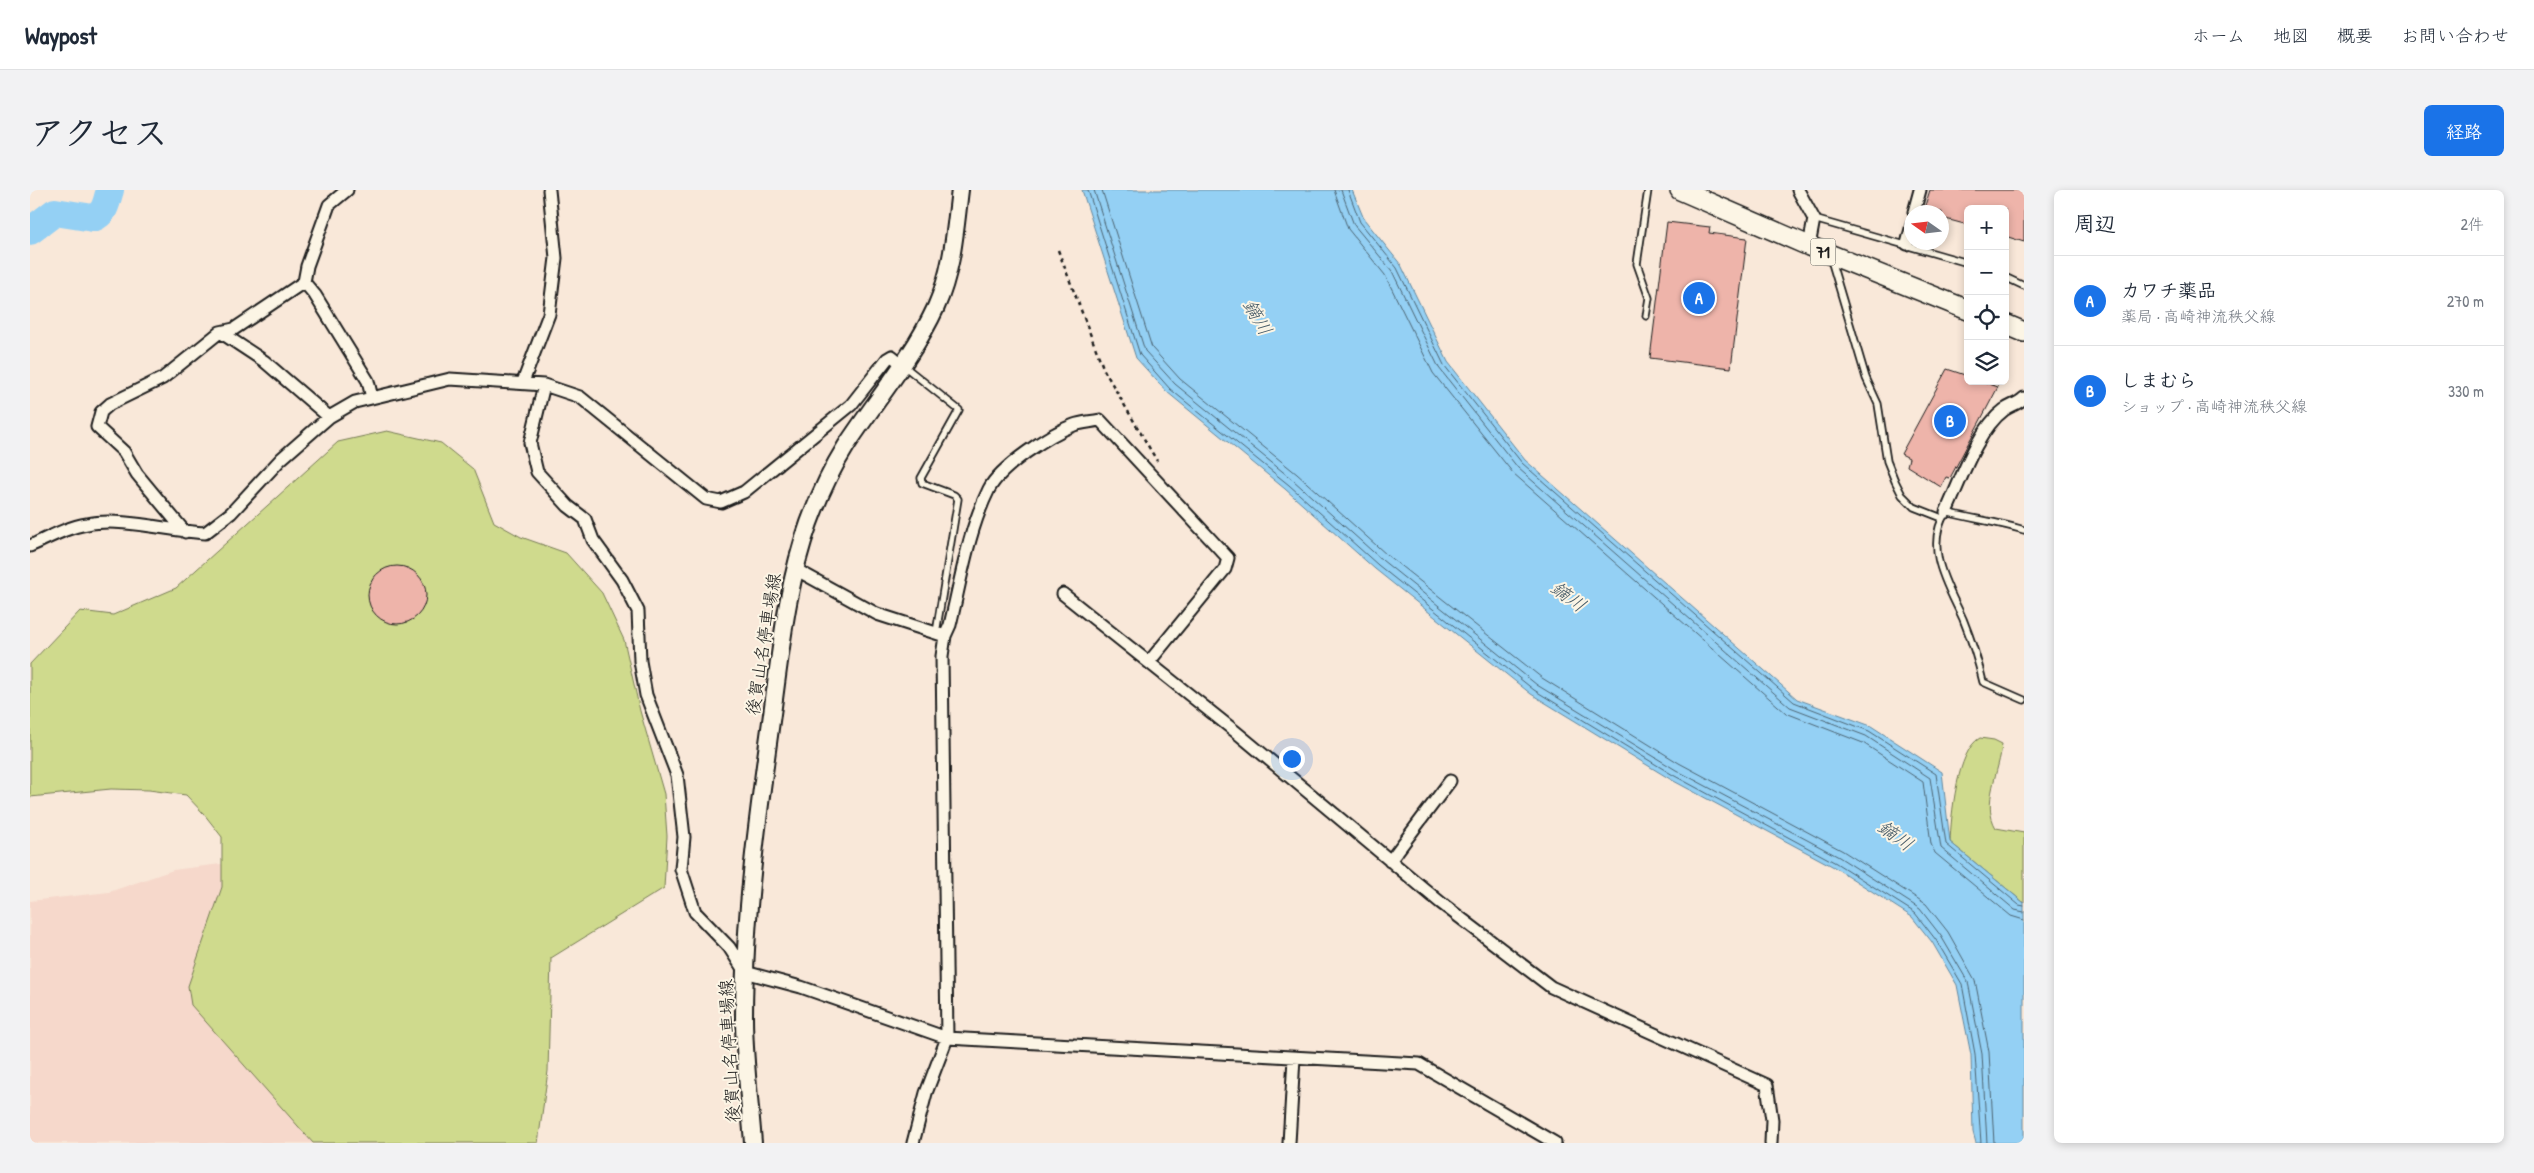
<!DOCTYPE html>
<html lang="ja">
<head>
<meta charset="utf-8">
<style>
  body { margin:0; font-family:"Patrick Hand","Klee One",sans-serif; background:#f2f2f3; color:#1f2937 }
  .controls { position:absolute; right:15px; top:15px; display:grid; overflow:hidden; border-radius:8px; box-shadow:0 2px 8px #0003 }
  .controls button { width:45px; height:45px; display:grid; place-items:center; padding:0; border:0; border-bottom:1px solid #e0e1e3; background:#fff; color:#1f2937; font:25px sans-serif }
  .compass { position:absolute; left:1874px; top:15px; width:45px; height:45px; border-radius:50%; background:#fff; box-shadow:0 2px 8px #0003; rotate:284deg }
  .you { position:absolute; left:1261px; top:568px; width:18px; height:18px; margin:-12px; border:4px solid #fff; border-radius:50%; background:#1a73e8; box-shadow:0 0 0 8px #1a73e833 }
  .badge { display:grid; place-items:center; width:32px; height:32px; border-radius:50%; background:#1a73e8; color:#fff; font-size:16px; font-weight:700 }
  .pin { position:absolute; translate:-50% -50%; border:2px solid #fff; box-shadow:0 1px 5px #0006 }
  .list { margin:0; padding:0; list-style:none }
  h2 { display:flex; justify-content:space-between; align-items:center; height:65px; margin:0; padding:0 20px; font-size:21px }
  h2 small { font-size:16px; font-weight:400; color:#747a83 }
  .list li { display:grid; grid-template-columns:32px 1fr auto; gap:15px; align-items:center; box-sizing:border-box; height:90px; padding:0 20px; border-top:1px solid #e0e1e3 }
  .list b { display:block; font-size:19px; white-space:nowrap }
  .list p { margin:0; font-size:16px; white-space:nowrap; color:#747a83 }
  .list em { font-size:16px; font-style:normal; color:#747a83 }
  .icon { flex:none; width:28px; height:28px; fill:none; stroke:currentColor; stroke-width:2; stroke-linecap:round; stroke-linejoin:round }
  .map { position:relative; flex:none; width:1994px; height:953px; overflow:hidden; border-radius:8px }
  header { display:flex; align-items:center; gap:30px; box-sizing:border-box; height:70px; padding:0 25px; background:#fff; border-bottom:1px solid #e0e1e3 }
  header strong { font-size:24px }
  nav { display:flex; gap:28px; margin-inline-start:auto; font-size:18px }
  .intro { display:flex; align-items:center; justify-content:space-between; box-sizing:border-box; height:120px; padding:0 30px }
  h1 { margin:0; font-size:35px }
  .button { padding:12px 22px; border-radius:8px; background:#1a73e8; color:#fff; font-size:18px; font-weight:700 }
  main { display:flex; gap:30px; padding:0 30px }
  aside { flex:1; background:#fff; border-radius:8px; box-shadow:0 2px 8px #0003 }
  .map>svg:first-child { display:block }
  .built { fill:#f6d8cb }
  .green { fill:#cfda8d; stroke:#767b54 }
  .water { fill:#94d0f4; stroke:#64889e }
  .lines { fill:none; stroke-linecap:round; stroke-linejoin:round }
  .shore { stroke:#4c6472; stroke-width:1 }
  .river { stroke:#94d0f4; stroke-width:28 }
  .building { fill:#eeb4aa; stroke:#1c1c1c }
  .lane-casing { stroke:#1c1c1c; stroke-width:9 }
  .street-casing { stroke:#1c1c1c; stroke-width:15 }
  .secondary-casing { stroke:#1c1c1c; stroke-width:20 }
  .primary-casing { stroke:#1c1c1c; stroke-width:22 }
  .path { stroke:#1c1c1c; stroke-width:2.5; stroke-dasharray:4 4; stroke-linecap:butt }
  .lane { stroke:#fcf5e5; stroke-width:5.5 }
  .street { stroke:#fcf5e5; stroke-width:11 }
  .secondary { stroke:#fcf5e5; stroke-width:16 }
  .primary { stroke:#fcf5e5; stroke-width:19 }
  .labels { text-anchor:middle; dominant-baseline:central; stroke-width:4; stroke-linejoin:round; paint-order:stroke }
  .shield { fill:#fcf5e5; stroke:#5f5d58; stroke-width:1 }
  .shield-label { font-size:16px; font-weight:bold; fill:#1c1c1c }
  .street-label { font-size:18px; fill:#1c1c1c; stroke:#fcf5e5 }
  .water-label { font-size:19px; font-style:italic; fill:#465b68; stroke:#fcf5e5 }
</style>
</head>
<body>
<header>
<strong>Waypost</strong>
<nav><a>ホーム</a><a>地図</a><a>概要</a><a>お問い合わせ</a></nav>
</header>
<div class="intro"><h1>アクセス</h1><a class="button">経路</a></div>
<main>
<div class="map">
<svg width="1994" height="953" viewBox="0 0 1994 953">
  <rect width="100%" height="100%" fill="#f9e8d9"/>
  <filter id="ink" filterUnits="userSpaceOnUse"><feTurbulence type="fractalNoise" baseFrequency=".02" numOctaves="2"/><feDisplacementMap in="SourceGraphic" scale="10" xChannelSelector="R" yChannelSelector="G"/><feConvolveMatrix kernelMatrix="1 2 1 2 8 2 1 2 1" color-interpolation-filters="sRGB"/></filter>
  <g filter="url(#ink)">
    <path class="built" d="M 230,669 L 497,953 L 0,953 L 0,711 L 79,702 L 143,680 Z"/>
    <path class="green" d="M 357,241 L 411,253 L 443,279 L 464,332 L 491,347 L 536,363 L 572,403 L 594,450 L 610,521 L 634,604 L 637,646 L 634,698 L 521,768 L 518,881 L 508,953 L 283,953 L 161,815 L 158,796 L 192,697 L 192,647 L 174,624 L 156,605 L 119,600 L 81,599 L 0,607 L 0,474 L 50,421 L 83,425 L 146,398 L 308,252 Z
      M 1950,548 L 1964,550 L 1972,554 C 1970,581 1951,613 1966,638 L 1994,643 L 1994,713 L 1920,652 C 1921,627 1927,560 1950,548 Z"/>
    <path class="water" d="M 1052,0 L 1322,0 L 1334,29 L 1371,75 L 1418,172 L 1495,270 L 1767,509 L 1841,536 L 1912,582 L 1920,652 L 1994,713 L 1994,953 L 1946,953 L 1943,942 L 1941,865 L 1927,795 L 1902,752 L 1882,727 L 1804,677 L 1640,589 L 1501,504 L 1345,379 L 1255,299 L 1137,202 L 1106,168 Z"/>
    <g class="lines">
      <path class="shore" d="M 1058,0 L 1110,165 L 1140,199 L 1259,295 L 1348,375 L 1504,500 L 1643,585 L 1806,673 L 1885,723 L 1906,750 L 1932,794 L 1945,864 L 1951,953
        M 1064,0 L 1115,161 L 1145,194 L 1263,290 L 1352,370 L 1507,495 L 1646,580 L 1809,667 L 1890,719 L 1911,746 L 1938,792 L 1952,864 L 1957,953
        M 1072,0 L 1122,158 L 1150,189 L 1267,284 L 1357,365 L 1512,488 L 1649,573 L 1813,661 L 1896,714 L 1918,742 L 1945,790 L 1959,862 L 1964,953
        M 1304,0 L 1318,39 L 1355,85 L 1403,183 L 1483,283 L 1756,523 L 1833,553 L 1893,592 L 1901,654 L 1905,663 L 1981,726 L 1994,730
        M 1311,0 L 1324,35 L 1362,81 L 1409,178 L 1488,278 L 1760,517 L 1836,546 L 1900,588 L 1911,658 L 1985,720 L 1994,722
        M 1318,0 L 1330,32 L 1367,78 L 1414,175 L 1492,273 L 1764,512 L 1839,541 L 1906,584 L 1916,654 L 1989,715 L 1994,716"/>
      <path class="river" d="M 0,41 L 25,22 L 63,28 C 76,23 76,12 80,0"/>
    </g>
    <path class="building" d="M 1900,0 L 1994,0 L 1994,52 L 1975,46 L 1975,19 L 1938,19 L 1938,35 L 1912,28 L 1912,22 L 1893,22 Z
      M 1637,32 L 1680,37 L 1679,43 L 1717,48 L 1701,178 L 1620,168 Z
      M 1917,179 L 1938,186 L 1938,191 L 1951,191 L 1968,197 L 1920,288 L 1916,287 L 1911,297 L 1877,276 L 1879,268 L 1871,264 Z
      M338 405a29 29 0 1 1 58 0a29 29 0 1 1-58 0Z"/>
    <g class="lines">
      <g class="lane-casing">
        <path id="lane" d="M 1784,29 L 1938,73
          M 1801,70 L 1836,188 L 1848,214 L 1857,271 L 1865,291 L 1872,305 L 1884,317 L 1912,328
          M 1975,87 L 1994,96
          M 1616,126 L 1619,108 L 1607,74 L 1618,0
          M 874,176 L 929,220 L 891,288 L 892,293 L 924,305 L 928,309 L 906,443
          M 1994,340 C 1968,332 1942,329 1916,322 C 1893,358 1918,396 1933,429 C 1941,449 1948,470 1953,492 L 1994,510"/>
      </g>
      <g class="street-casing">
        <path id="street" d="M 1768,0 L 1784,29 L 1779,56
          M 1884,22 L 1890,0
          M 1877,54 L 1882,35
          M 274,92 L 285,105 L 338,191 L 342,208
          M 190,142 L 234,171 L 299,227
          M 493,192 L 519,124 L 526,68 L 519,0
          M 514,195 L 500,253 L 507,282 L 538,316 L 555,329 L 563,350 L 592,390 L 608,421 L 610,471 L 616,505 L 647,585 L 654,647 L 651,679 L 665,722 L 699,757 L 715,782 L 771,797 L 917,848 L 1389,874 L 1525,953
          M 1916,322 C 1930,292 1947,240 1974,220 C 1981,215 1988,214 1994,208
          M 155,342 L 107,284 L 94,262 L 67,237 L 71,222 L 80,214 L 133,188 L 190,142 L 204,139 L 274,92 L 277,76 L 299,15 L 317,0
          M 0,356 C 18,348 37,337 57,334 C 91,327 139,341 175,343 L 201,323 L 251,269 L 299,227 L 325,212 L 420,189 L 514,195 L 550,207 L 676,309 L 691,312 L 714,302 L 821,215 L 857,169 L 862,166 L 873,175
          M 765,379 L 847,424 L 915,446
          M 1033,404 L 1206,542 L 1411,713 L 1521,797 L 1737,895 L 1742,930 L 1741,953
          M 1360,671 L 1420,591
          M 883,953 L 896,903 L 917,848 L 912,466 L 915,446 L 920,435 C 931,390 938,341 959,299 C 970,277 1020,244 1044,235 C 1052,232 1061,232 1070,230 L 1198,368 L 1195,379 L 1119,472
          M 1259,953 L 1264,868"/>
      </g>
      <g class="secondary-casing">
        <path id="secondary" d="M 723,953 C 720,912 714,869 714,828 C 714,726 728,625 742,524 C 751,459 757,394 779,333 C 789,306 801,280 816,256 C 846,210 883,167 906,117 C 923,79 925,40 930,0"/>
      </g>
      <g class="primary-casing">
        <path id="primary" d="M 1650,0 L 1779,56 L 1938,120
          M 1975,134 L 1994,142"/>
      </g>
      <path class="path" d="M 1028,60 L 1074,180 L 1127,271"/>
      <use href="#lane" class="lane"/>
      <use href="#street" class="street"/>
      <use href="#secondary" class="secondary"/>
      <use href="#primary" class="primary"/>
    </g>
  </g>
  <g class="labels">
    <rect class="shield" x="1780.5" y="48.5" width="25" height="27" rx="4"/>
    <g class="shield-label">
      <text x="1793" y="62">71</text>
    </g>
    <g class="street-label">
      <text transform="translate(733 454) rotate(-81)">後賀山名停車場線</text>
      <text transform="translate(699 861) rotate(-93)">後賀山名停車場線</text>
    </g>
    <g class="water-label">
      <text transform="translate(1228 127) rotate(60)">鏑川</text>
      <text transform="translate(1539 406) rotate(37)">鏑川</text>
      <text transform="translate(1866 645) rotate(36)">鏑川</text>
    </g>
  </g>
</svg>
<div class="controls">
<button>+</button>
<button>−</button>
<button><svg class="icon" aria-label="locate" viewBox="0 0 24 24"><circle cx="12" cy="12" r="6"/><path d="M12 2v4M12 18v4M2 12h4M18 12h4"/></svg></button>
<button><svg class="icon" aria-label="layers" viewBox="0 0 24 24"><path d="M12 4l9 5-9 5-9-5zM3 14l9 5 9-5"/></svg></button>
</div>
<svg class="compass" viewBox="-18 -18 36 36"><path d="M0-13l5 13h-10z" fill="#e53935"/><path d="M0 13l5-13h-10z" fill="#747a83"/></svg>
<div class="you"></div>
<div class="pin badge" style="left:1669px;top:108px">A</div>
<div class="pin badge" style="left:1920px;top:231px">B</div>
</div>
<aside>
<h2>周辺<small>2件</small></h2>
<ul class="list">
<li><span class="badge">A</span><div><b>カワチ薬品</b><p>薬局 · 高崎神流秩父線</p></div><em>270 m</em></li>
<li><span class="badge">B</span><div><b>しまむら</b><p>ショップ · 高崎神流秩父線</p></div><em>330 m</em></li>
</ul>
</aside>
</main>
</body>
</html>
